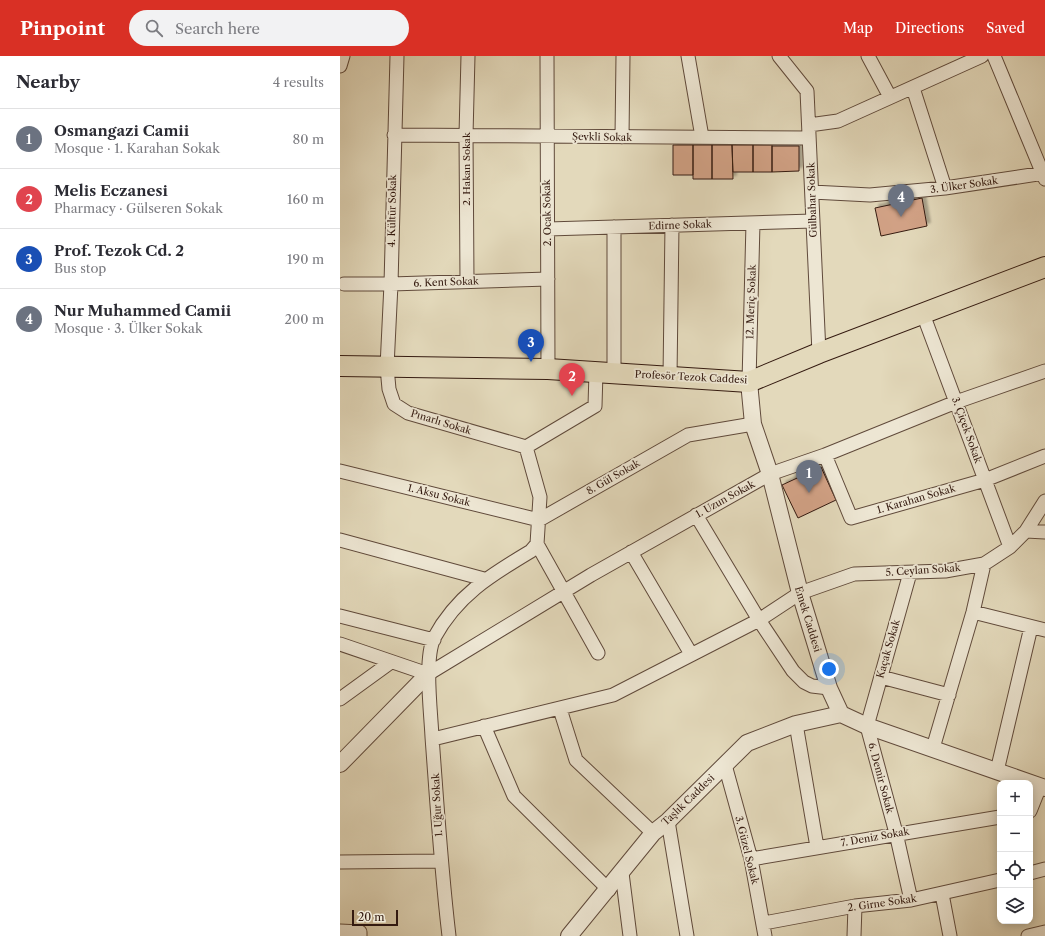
<!DOCTYPE html>
<html lang="en">
<head>
<meta charset="utf-8">
<style>
  body { margin:0; font-family:"Libre Caslon Text",serif; background:#f2f2f3; color:#2b2b33 }
  .controls { position:absolute; right:12px; bottom:12px; display:grid; overflow:hidden; border-radius:8px; box-shadow:0 2px 10px #0003 }
  .controls button { width:36px; height:36px; display:grid; place-items:center; padding:0; border:0; border-bottom:1px solid #e1e1e2; background:#fff; color:#2b2b33; font:20px sans-serif }
  .scale { position:absolute; left:12px; bottom:10px; width:46px; box-sizing:border-box; padding-left:4px; border:2px solid #341a10; border-top:0; font-size:11px; line-height:14px; white-space:nowrap; color:#341a10; -webkit-text-stroke:3px #ede6d3; paint-order:stroke }
  .you { position:absolute; left:489px; top:613px; width:14px; height:14px; margin:-10px; border:3px solid #fff; border-radius:50%; background:#1a73e8; box-shadow:0 0 0 6px #1a73e833 }
  .badge { display:grid; place-items:center; width:26px; height:26px; border-radius:50%; background:#d93025; color:#fff; font-size:13px; font-weight:700 }
  .pin { position:absolute; translate:-50% -33px; filter:drop-shadow(0 1px 2px #0008) }
  .pin::after { content:''; position:absolute; top:21px; width:14px; height:12px; background:inherit; clip-path:polygon(0 0,100% 0,50% 100%) }
  .list { margin:0; padding:0; list-style:none }
  h2 { display:flex; justify-content:space-between; align-items:center; height:52px; margin:0; padding:0 16px; font-size:17px }
  h2 small { font-size:13px; font-weight:400; color:#7c7c81 }
  .list li { display:grid; grid-template-columns:26px 1fr auto; gap:12px; align-items:center; box-sizing:border-box; height:60px; padding:0 16px; border-top:1px solid #e1e1e2 }
  .list b { display:block; font-size:15px; white-space:nowrap }
  .list p { margin:0; font-size:13px; white-space:nowrap; color:#7c7c81 }
  .list em { font-size:13px; font-style:normal; color:#7c7c81 }
  .icon { flex:none; width:22px; height:22px; fill:none; stroke:currentColor; stroke-width:2; stroke-linecap:round; stroke-linejoin:round }
  .map { position:relative; flex:none; width:705px; height:880px; overflow:hidden }
  header { display:flex; align-items:center; gap:24px; box-sizing:border-box; height:56px; padding:0 20px; background:#d93025; color:#fff }
  header strong { font-size:19px }
  nav { display:flex; gap:22px; margin-inline-start:auto; font-size:14px }
  .search { width:280px; height:36px; background:#f2f2f3; display:flex; align-items:center; gap:10px; box-sizing:border-box; padding:0 14px; border-radius:22px; color:#7c7c81; font-size:15px }
  main { display:flex }
  aside { flex:1; background:#fff }
  .map>svg:first-child { display:block }
  .building { fill:#d2a286; stroke:#341a10; filter:url(#shadow) }
  .lines { fill:none; stroke-linecap:round; stroke-linejoin:round }
  .minor-casing { stroke:#604a3b; stroke-width:15 }
  .tertiary-casing { stroke:#604a3b; stroke-width:18 }
  .primary-casing { stroke:#341a10; stroke-width:22 }
  .minor { stroke:#ede6d3; stroke-width:13 }
  .tertiary { stroke:#ede6d3; stroke-width:16 }
  .primary { stroke:#e3d9bb; stroke-width:20 }
  .labels { text-anchor:middle; dominant-baseline:central; stroke-width:3.5; stroke-linejoin:round; paint-order:stroke }
  .street-label { font-size:10px; fill:#341a10; stroke:#ede6d3 }
</style>
</head>
<body>
<header>
<strong>Pinpoint</strong>
<div class="search"><svg class="icon" aria-label="search" viewBox="0 0 24 24"><circle cx="10" cy="10" r="6"/><path d="M15 15l6 6"/></svg>Search here</div>
<nav><a>Map</a><a>Directions</a><a>Saved</a></nav>
</header>
<main>
<aside>
<h2>Nearby<small>4 results</small></h2>
<ul class="list">
<li><span class="badge" style="background:#6b7280">1</span><div><b>Osmangazi Camii</b><p>Mosque · 1. Karahan Sokak</p></div><em>80 m</em></li>
<li><span class="badge" style="background:#e0444e">2</span><div><b>Melis Eczanesi</b><p>Pharmacy · Gülseren Sokak</p></div><em>160 m</em></li>
<li><span class="badge" style="background:#1a4fb4">3</span><div><b>Prof. Tezok Cd. 2</b><p>Bus stop</p></div><em>190 m</em></li>
<li><span class="badge" style="background:#6b7280">4</span><div><b>Nur Muhammed Camii</b><p>Mosque · 3. Ülker Sokak</p></div><em>200 m</em></li>
</ul>
</aside>
<div class="map">
<svg width="705" height="880" viewBox="0 0 705 880">
  <defs>
    <filter id="shadow"><feDropShadow dx="3.5" dy="-3.5" stdDeviation="1" flood-color="#0004"/></filter>
  </defs>
  <rect width="100%" height="100%" fill="#e3d9bb"/>
  <filter id="stains"><feTurbulence type="fractalNoise" baseFrequency=".005" numOctaves="4"/><feColorMatrix values="0 0 0 0 .2 0 0 0 0 .09 0 0 0 0 .02 0 0 0 .5 -.17"/></filter>
  <radialGradient id="worn" r=".72"><stop offset=".6" stop-color="#630" stop-opacity="0"/><stop offset="1" stop-color="#630" stop-opacity=".3"/></radialGradient>
  <path class="building" d="M 333,89 L 353,89 L 353,119 L 333,119 Z
    M 353,89 L 372,89 L 372,123 L 353,123 Z
    M 372,89 L 392,89 L 393,123 L 372,123 Z
    M 392,89 L 413,89 L 413,116 L 393,116 Z
    M 413,89 L 432,89 L 432,116 L 413,116 Z
    M 432,90 L 459,90 L 459,115 L 432,116 Z
    M 582,142 L 587,170 L 541,180 L 535,152 Z
    M 481,411 L 496,444 L 458,462 L 442,429 Z"/>
  <g class="lines">
    <g class="minor-casing">
      <path id="minor" d="M 57,0 L 51,228 L 47,311 L 49,333 L 54,348 L 68,357 L 186,391
        M 207,0 L 208,313
        M 348,0 L 362,81
        M 439,0 L 467,35 L 479,297
        M 528,0 L 550,41
        M 654,0 L 705,123
        M 0,10 L 3,0
        M 573,32 L 605,132
        M 469,69 L 498,65 L 642,0
        M 54,79 L 469,82
        M 282,81 L 283,0
        M 472,136 L 530,139 L 605,132 L 705,117
        M 274,171 L 274,317
        M 208,173 L 473,165
        M 127,225 L 126,79 L 128,0
        M 4,228 L 51,228 L 208,223
        M 583,258 L 670,491
        M 330,321 L 332,169
        M 409,326 L 413,167
        M 485,399 L 511,462 L 645,424 L 705,400
        M 0,415 L 199,464
        M 356,459 L 419,564 L 453,615 L 464,626 L 472,630 L 489,632
        M 199,464 L 348,379 L 413,368
        M 686,475 L 705,476
        M 0,484 L 144,523
        M 197,488 L 258,597
        M 291,496 L 351,598
        M 570,517 L 527,670 L 556,777 L 571,844
        M 633,556 L 705,574
        M 0,560 L 94,584
        M 0,588 L 88,618
        M 88,618 L 251,519 L 430,418 L 485,399 L 616,346 L 705,315
        M 541,621 L 609,639
        M 0,643 L 51,606
        M 220,653 L 236,704 L 313,777
        M 456,668 L 477,791
        M 144,670 L 174,740 L 269,834
        M 93,683 L 273,639 L 419,564 L 460,537 L 514,518 L 605,515 L 644,508 L 670,491 L 686,475 L 705,445
        M 593,692 L 633,556 L 644,508
        M 385,709 L 411,803 L 425,880
        M 657,715 L 691,571
        M 690,755 L 700,730
        M 328,765 L 347,880
        M 411,803 L 660,761
        M 0,806 L 100,805
        M 282,817 L 290,880
        M 690,817 L 705,813
        M 602,838 L 610,880
        M 424,867 L 515,850 L 571,844 L 660,824
        M 0,875 L 20,876 L 20,880
        M 109,880 C 101,813 97,748 92,681 C 91,657 84,603 94,582 C 117,539 151,519 191,495 L 197,488 L 200,441 L 186,391 L 255,350 L 256,316
        M 514,880 L 515,850
        M 688,880 L 705,876"/>
    </g>
    <g class="tertiary-casing">
      <path id="tertiary" d="M 409,326 L 413,368 L 430,418 L 460,537 L 489,632 L 501,658 L 527,670 L 705,732
        M 0,708 L 88,618
        M 229,880 L 313,777 L 328,765 L 407,687 L 456,668 L 501,658"/>
    </g>
    <g class="primary-casing">
      <path id="primary" d="M 0,310 L 208,313 L 409,326 L 479,297 L 705,211"/>
    </g>
    <use href="#minor" class="minor"/>
    <use href="#tertiary" class="tertiary"/>
    <use href="#primary" class="primary"/>
  </g>
  <g class="labels">
    <g class="street-label">
      <text transform="translate(262 81) rotate(1)">Şevkli Sokak</text>
      <text transform="translate(126 113) rotate(-90)">2. Hakan Sokak</text>
      <text transform="translate(624 129) rotate(-8)">3. Ülker Sokak</text>
      <text transform="translate(472 144) rotate(-92)">Gülbahar Sokak</text>
      <text transform="translate(52 155) rotate(-89)">4. Kültür Sokak</text>
      <text transform="translate(207 157) rotate(-91)">2. Ocak Sokak</text>
      <text transform="translate(340 169) rotate(-2)">Edirne Sokak</text>
      <text transform="translate(106 226) rotate(-2)">6. Kent Sokak</text>
      <text transform="translate(411 246) rotate(-88)">12. Meriç Sokak</text>
      <text transform="translate(351 321) rotate(3)">Profesör Tezok Caddesi</text>
      <text transform="translate(101 366) rotate(17)">Pınarlı Sokak</text>
      <text transform="translate(627 374) rotate(70)">3. Çiçek Sokak</text>
      <text transform="translate(273 421) rotate(-30)">8. Gül Sokak</text>
      <text transform="translate(99 439) rotate(14)">1. Aksu Sokak</text>
      <text transform="translate(385 443) rotate(-29)">1. Uzun Sokak</text>
      <text transform="translate(576 443) rotate(-16)">1. Karahan Sokak</text>
      <text transform="translate(583 514) rotate(-4)">5. Ceylan Sokak</text>
      <text transform="translate(468 563) rotate(73)">Emek Caddesi</text>
      <text transform="translate(548 593) rotate(-74)">Kaçak Sokak</text>
      <text transform="translate(541 722) rotate(75)">6. Demir Sokak</text>
      <text transform="translate(348 744) rotate(-44)">Taşlık Caddesi</text>
      <text transform="translate(97 749) rotate(-93)">1. Uğur Sokak</text>
      <text transform="translate(535 781) rotate(-10)">7. Deniz Sokak</text>
      <text transform="translate(407 794) rotate(76)">3. Güzel Sokak</text>
      <text transform="translate(542 847) rotate(-8)">2. Girne Sokak</text>
    </g>
  </g>
  <rect width="100%" height="100%" filter="url(#stains)"/>
  <rect width="100%" height="100%" fill="url(#worn)"/>
</svg>
<div class="controls">
<button>+</button>
<button>−</button>
<button><svg class="icon" aria-label="locate" viewBox="0 0 24 24"><circle cx="12" cy="12" r="6"/><path d="M12 2v4M12 18v4M2 12h4M18 12h4"/></svg></button>
<button><svg class="icon" aria-label="layers" viewBox="0 0 24 24"><path d="M12 4l9 5-9 5-9-5zM3 14l9 5 9-5"/></svg></button>
</div>
<div class="scale">20 m</div>
<div class="you"></div>
<div class="pin badge" style="left:469px;top:437px;background:#6b7280">1</div>
<div class="pin badge" style="left:232px;top:340px;background:#e0444e">2</div>
<div class="pin badge" style="left:191px;top:306px;background:#1a4fb4">3</div>
<div class="pin badge" style="left:561px;top:161px;background:#6b7280">4</div>
</div>
</main>
</body>
</html>
